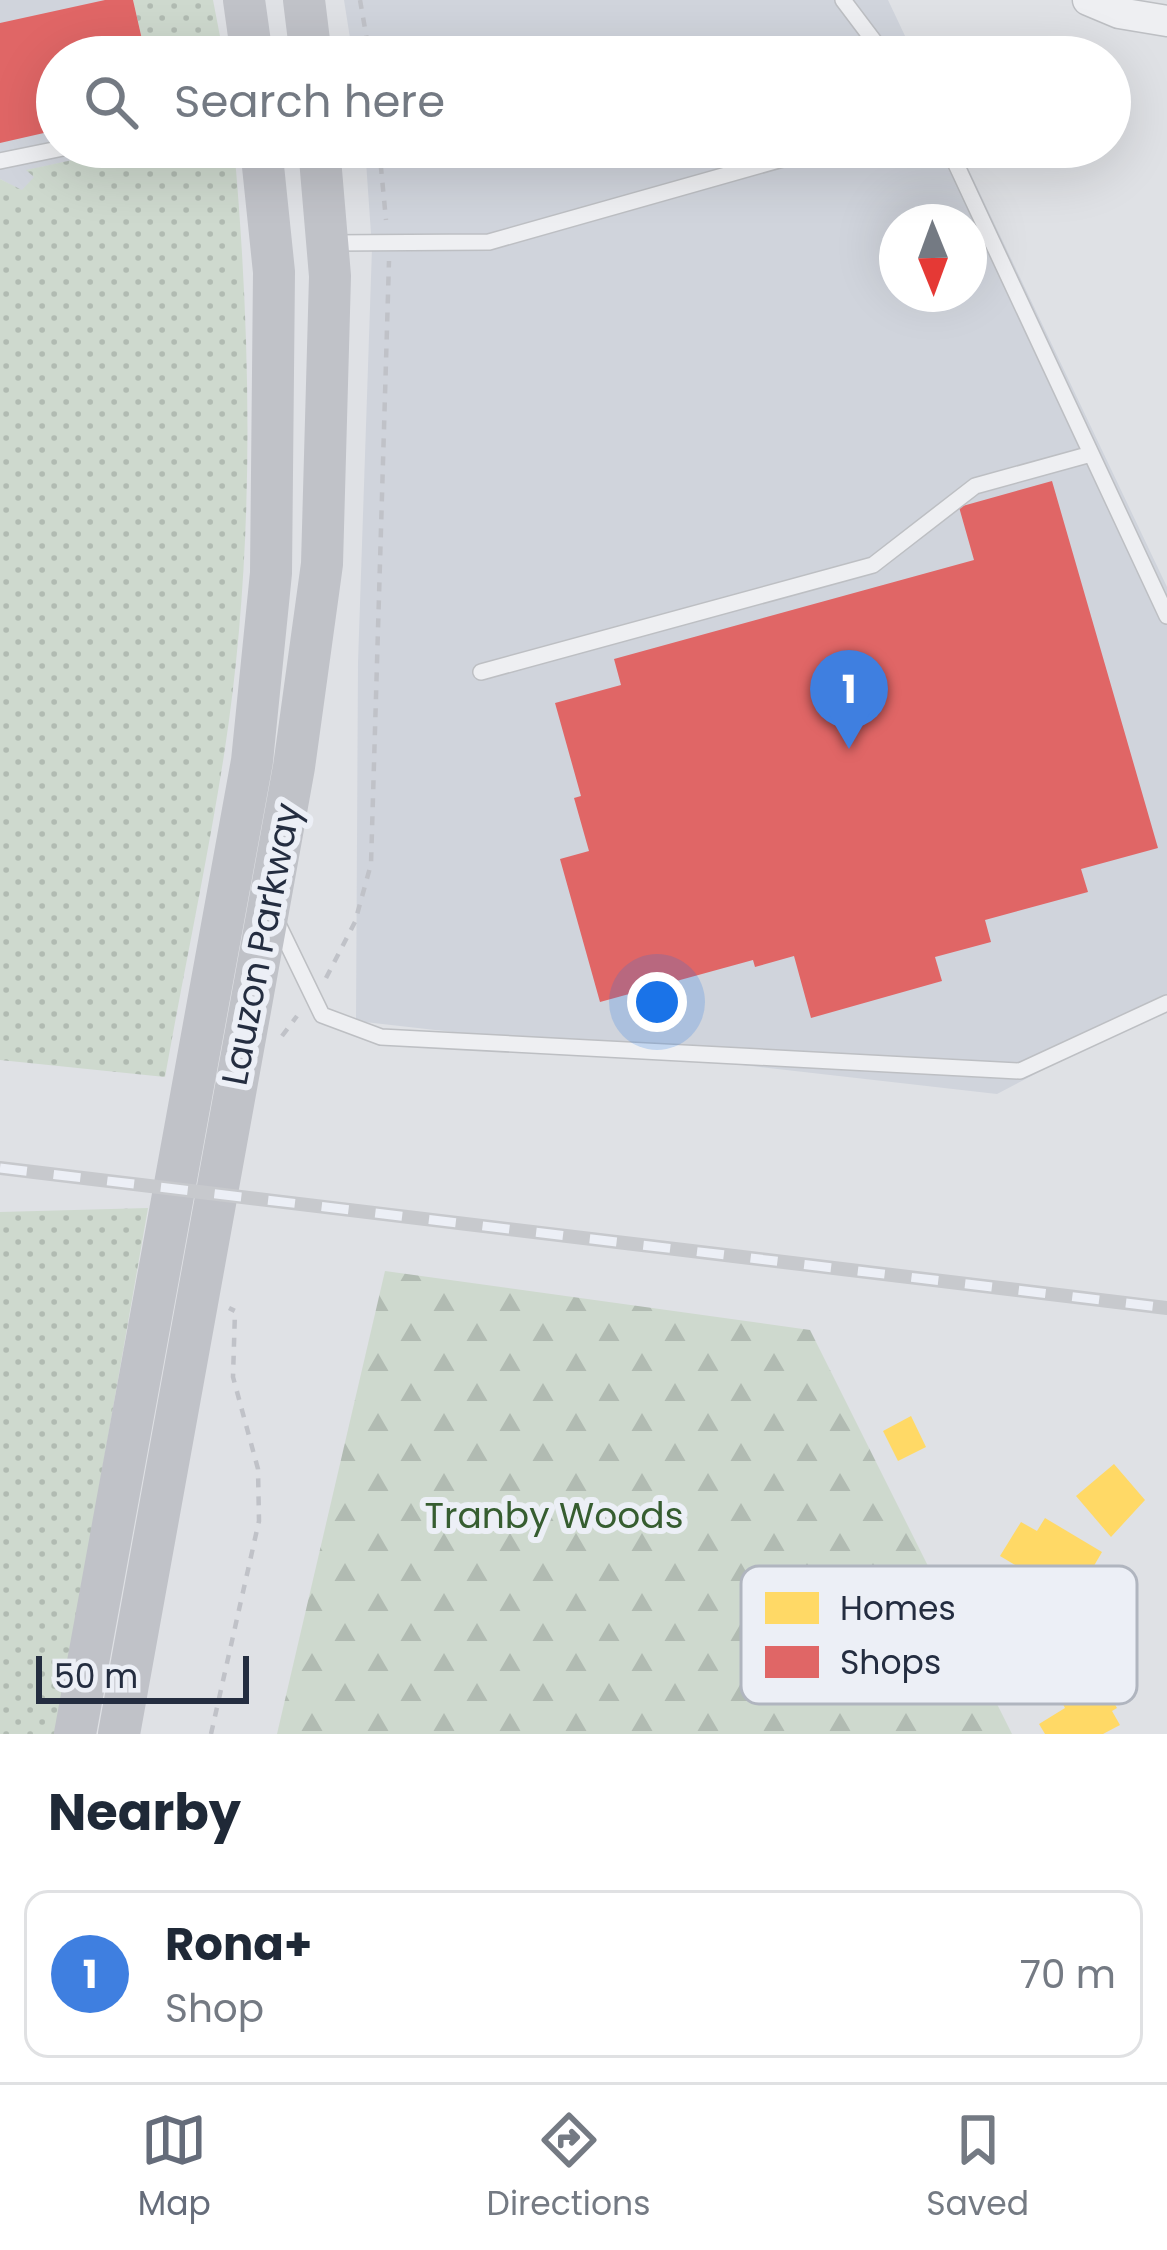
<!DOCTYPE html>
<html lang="en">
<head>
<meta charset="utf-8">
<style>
  body { margin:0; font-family:Poppins,sans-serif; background:#f6f6f7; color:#1f2937 }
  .compass { position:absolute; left:879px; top:204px; width:108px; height:108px; border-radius:50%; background:#fff; box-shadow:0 12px 48px #0002; rotate:179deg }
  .scale { position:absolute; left:36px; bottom:30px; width:213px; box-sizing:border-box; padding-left:12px; border:6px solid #242d40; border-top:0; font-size:33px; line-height:42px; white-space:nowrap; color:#242d40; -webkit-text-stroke:9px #eceff6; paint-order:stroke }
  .you { position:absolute; left:657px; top:1002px; width:42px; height:42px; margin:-30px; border:9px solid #fff; border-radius:50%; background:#1a73e8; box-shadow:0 0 0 18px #1a73e833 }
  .badge { display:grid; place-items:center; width:78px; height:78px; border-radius:50%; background:#656c7a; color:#fff; font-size:39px; font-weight:700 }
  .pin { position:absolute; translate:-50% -99px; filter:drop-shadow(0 3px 6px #0008) }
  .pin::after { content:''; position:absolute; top:63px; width:42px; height:36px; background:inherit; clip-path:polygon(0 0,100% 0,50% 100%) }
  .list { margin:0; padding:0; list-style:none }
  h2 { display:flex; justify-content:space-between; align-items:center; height:156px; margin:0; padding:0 48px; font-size:51px }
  h2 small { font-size:39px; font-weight:400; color:#747a83 }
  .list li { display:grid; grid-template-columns:78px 1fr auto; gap:36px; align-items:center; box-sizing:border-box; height:168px; margin:0 24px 24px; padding:0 24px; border:3px solid #e0e1e3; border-radius:24px }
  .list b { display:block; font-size:45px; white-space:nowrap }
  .list p { margin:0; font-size:39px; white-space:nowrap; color:#747a83 }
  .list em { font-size:39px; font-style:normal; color:#747a83 }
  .icon { flex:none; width:66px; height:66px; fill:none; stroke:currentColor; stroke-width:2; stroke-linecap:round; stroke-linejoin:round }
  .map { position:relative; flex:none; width:1167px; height:1734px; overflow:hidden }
  .search { position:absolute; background:#fff; box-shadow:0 12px 48px #0002; left:36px; right:36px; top:36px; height:132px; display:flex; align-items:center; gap:30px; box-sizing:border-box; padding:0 42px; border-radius:66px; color:#747a83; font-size:45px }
  .sheet { height:348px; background:#fff }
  nav { display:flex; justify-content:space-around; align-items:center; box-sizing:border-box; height:168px; border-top:3px solid #e0e1e3; background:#fff; font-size:33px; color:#747a83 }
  nav a { display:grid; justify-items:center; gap:6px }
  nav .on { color:#656c7a }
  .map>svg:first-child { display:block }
  .built { fill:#d0d4dc; fill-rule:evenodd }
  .grass { fill:url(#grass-dots) }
  .forest { fill:url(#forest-firs) }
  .homes { fill:#ffd966 }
  .shops { fill:#e06666 }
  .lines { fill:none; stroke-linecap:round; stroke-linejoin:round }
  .lane-casing { stroke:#bdbfc3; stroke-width:18 }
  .street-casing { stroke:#bdbfc3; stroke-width:33 }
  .path { stroke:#c0c2c8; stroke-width:4.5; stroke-dasharray:9 9; stroke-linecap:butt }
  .lane { stroke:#eeeff2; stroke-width:15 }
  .street { stroke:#eeeff2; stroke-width:30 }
  .secondary { stroke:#c0c2c8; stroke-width:42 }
  .rail-casing { stroke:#c7c9cd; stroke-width:14 }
  .rail { stroke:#eceff6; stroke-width:9; stroke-dasharray:27; stroke-linecap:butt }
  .labels { text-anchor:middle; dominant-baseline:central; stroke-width:12; stroke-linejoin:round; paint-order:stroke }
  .street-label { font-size:36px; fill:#242d40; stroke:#eceff6 }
  .park-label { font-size:36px; fill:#365d30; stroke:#eceff6 }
  .key { fill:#eceff6; stroke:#b0b5bf; stroke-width:3 }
  .key-label { font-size:33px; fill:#242d40 }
</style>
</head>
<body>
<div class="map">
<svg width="1167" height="1734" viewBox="0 0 1167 1734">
  <defs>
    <pattern id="grass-dots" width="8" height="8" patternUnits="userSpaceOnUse" patternTransform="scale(3)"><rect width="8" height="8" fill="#ced9ce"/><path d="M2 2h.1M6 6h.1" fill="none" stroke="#b1bbb2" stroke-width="1.8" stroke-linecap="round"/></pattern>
    <pattern id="forest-firs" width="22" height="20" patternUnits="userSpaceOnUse" patternTransform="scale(3)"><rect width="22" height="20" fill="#ced9ce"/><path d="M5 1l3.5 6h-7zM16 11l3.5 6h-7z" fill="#b1bbb2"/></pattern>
  </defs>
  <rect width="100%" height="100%" fill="#dfe1e5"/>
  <path class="built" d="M 0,0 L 133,0 L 146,57 L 57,57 L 57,147 L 133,147 L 28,170 L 35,177 L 22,191 L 0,179 Z
    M 344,0 L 888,0 L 915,57 L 353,57 Z
    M 365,147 L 958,147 L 1167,587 L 1167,1005 L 997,1094 L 356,1021 L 358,663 L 372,248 ZM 897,222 L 969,222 L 969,294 L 897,294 Z"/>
  <path class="grass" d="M 133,0 L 213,0 L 224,57 L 146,57 Z
    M 133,147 L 234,147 C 252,347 255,556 224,755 C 207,863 184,970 165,1077 L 0,1060 L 0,179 L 22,190 L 34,177 L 26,170 Z
    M 148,1208 L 56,1734 L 0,1734 L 0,1212 Z"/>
  <path class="forest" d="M 385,1271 L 810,1330 L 1012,1734 L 277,1734 Z"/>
  <path class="homes" d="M 911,1416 L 926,1447 L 898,1461 L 883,1431 Z
    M 1114,1464 L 1145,1500 L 1111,1537 L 1076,1496 Z
    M 1045,1518 L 1102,1552 L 1074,1600 L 1000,1556 L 1021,1522 L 1037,1531 Z
    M 1097,1672 L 1117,1708 L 1112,1711 L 1120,1725 L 1103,1734 L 1045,1734 L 1039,1724 L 1065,1708 L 1058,1695 Z"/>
  <path class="shops" d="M 105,0 L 133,0 L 146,57 L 57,57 L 57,130 L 0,143 L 0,23 Z
    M 1052,481 L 1158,848 L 1081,869 L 1088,892 L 985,920 L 991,942 L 935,957 L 942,981 L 811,1018 L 794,956 L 755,967 L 753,960 L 600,1002 L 560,859 L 589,851 L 574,798 L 581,796 L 555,703 L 621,685 L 614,659 L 974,560 L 959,507 Z"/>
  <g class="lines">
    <g class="lane-casing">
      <path id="lane" d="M 843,0 L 886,57
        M 948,147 L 1167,616
        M 0,161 L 68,147
        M 331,243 L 489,242 L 825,147
        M 481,672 L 873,565 L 975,486 L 1091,454
        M 275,918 L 322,1015 L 381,1037 L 1020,1071 L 1167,1003"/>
    </g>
    <g class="street-casing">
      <path id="street" d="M 1088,0 L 1119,13 L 1167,21"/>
    </g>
    <path class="path" d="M 360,0 L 370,57
      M 379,147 L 386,220
      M 326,978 L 355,922 L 371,864 L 389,261
      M 282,1036 L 297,1016
      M 211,1734 L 259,1521 L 258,1469 L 233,1377 L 235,1311 L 229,1308"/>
    <use href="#lane" class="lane"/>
    <use href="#street" class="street"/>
    <path class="secondary" d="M 244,0 L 252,57
      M 304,0 L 311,57
      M 75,1734 L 252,761 L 271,573 L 274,272 L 261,147
      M 119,1734 L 294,767 L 322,564 L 330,276 L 319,147"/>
    <g class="rail-casing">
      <path id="rail" d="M 0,1168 L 1167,1308"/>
    </g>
    <use href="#rail" class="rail"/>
  </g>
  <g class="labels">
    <g class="street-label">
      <text transform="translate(261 944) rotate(-79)">Lauzon Parkway</text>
    </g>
    <g class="park-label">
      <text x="554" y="1515">Tranby Woods</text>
    </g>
  </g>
  <rect x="741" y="1566" width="396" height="138" rx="18" class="key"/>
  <rect x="765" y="1592" width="54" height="32" fill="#ffd966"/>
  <rect x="765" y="1646" width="54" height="32" fill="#e06666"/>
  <g class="key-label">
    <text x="840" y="1620">Homes</text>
    <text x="840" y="1674">Shops</text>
  </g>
</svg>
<svg class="compass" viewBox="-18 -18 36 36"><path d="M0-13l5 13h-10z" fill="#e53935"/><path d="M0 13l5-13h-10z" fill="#747a83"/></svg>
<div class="scale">50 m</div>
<div class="you"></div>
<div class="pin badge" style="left:849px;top:749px;background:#3f7fe0">1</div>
<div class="search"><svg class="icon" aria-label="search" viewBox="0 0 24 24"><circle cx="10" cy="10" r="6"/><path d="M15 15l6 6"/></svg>Search here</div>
</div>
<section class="sheet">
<h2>Nearby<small></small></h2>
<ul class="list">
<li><span class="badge" style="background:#3f7fe0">1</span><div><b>Rona+</b><p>Shop</p></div><em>70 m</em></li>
</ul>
</section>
<nav>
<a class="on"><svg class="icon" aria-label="map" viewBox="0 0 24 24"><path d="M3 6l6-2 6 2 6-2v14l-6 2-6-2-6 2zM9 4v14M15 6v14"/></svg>Map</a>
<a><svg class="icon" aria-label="directions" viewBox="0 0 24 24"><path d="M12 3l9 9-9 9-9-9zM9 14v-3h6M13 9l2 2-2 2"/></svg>Directions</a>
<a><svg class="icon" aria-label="saved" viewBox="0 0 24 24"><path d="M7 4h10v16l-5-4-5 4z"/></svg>Saved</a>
</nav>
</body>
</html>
